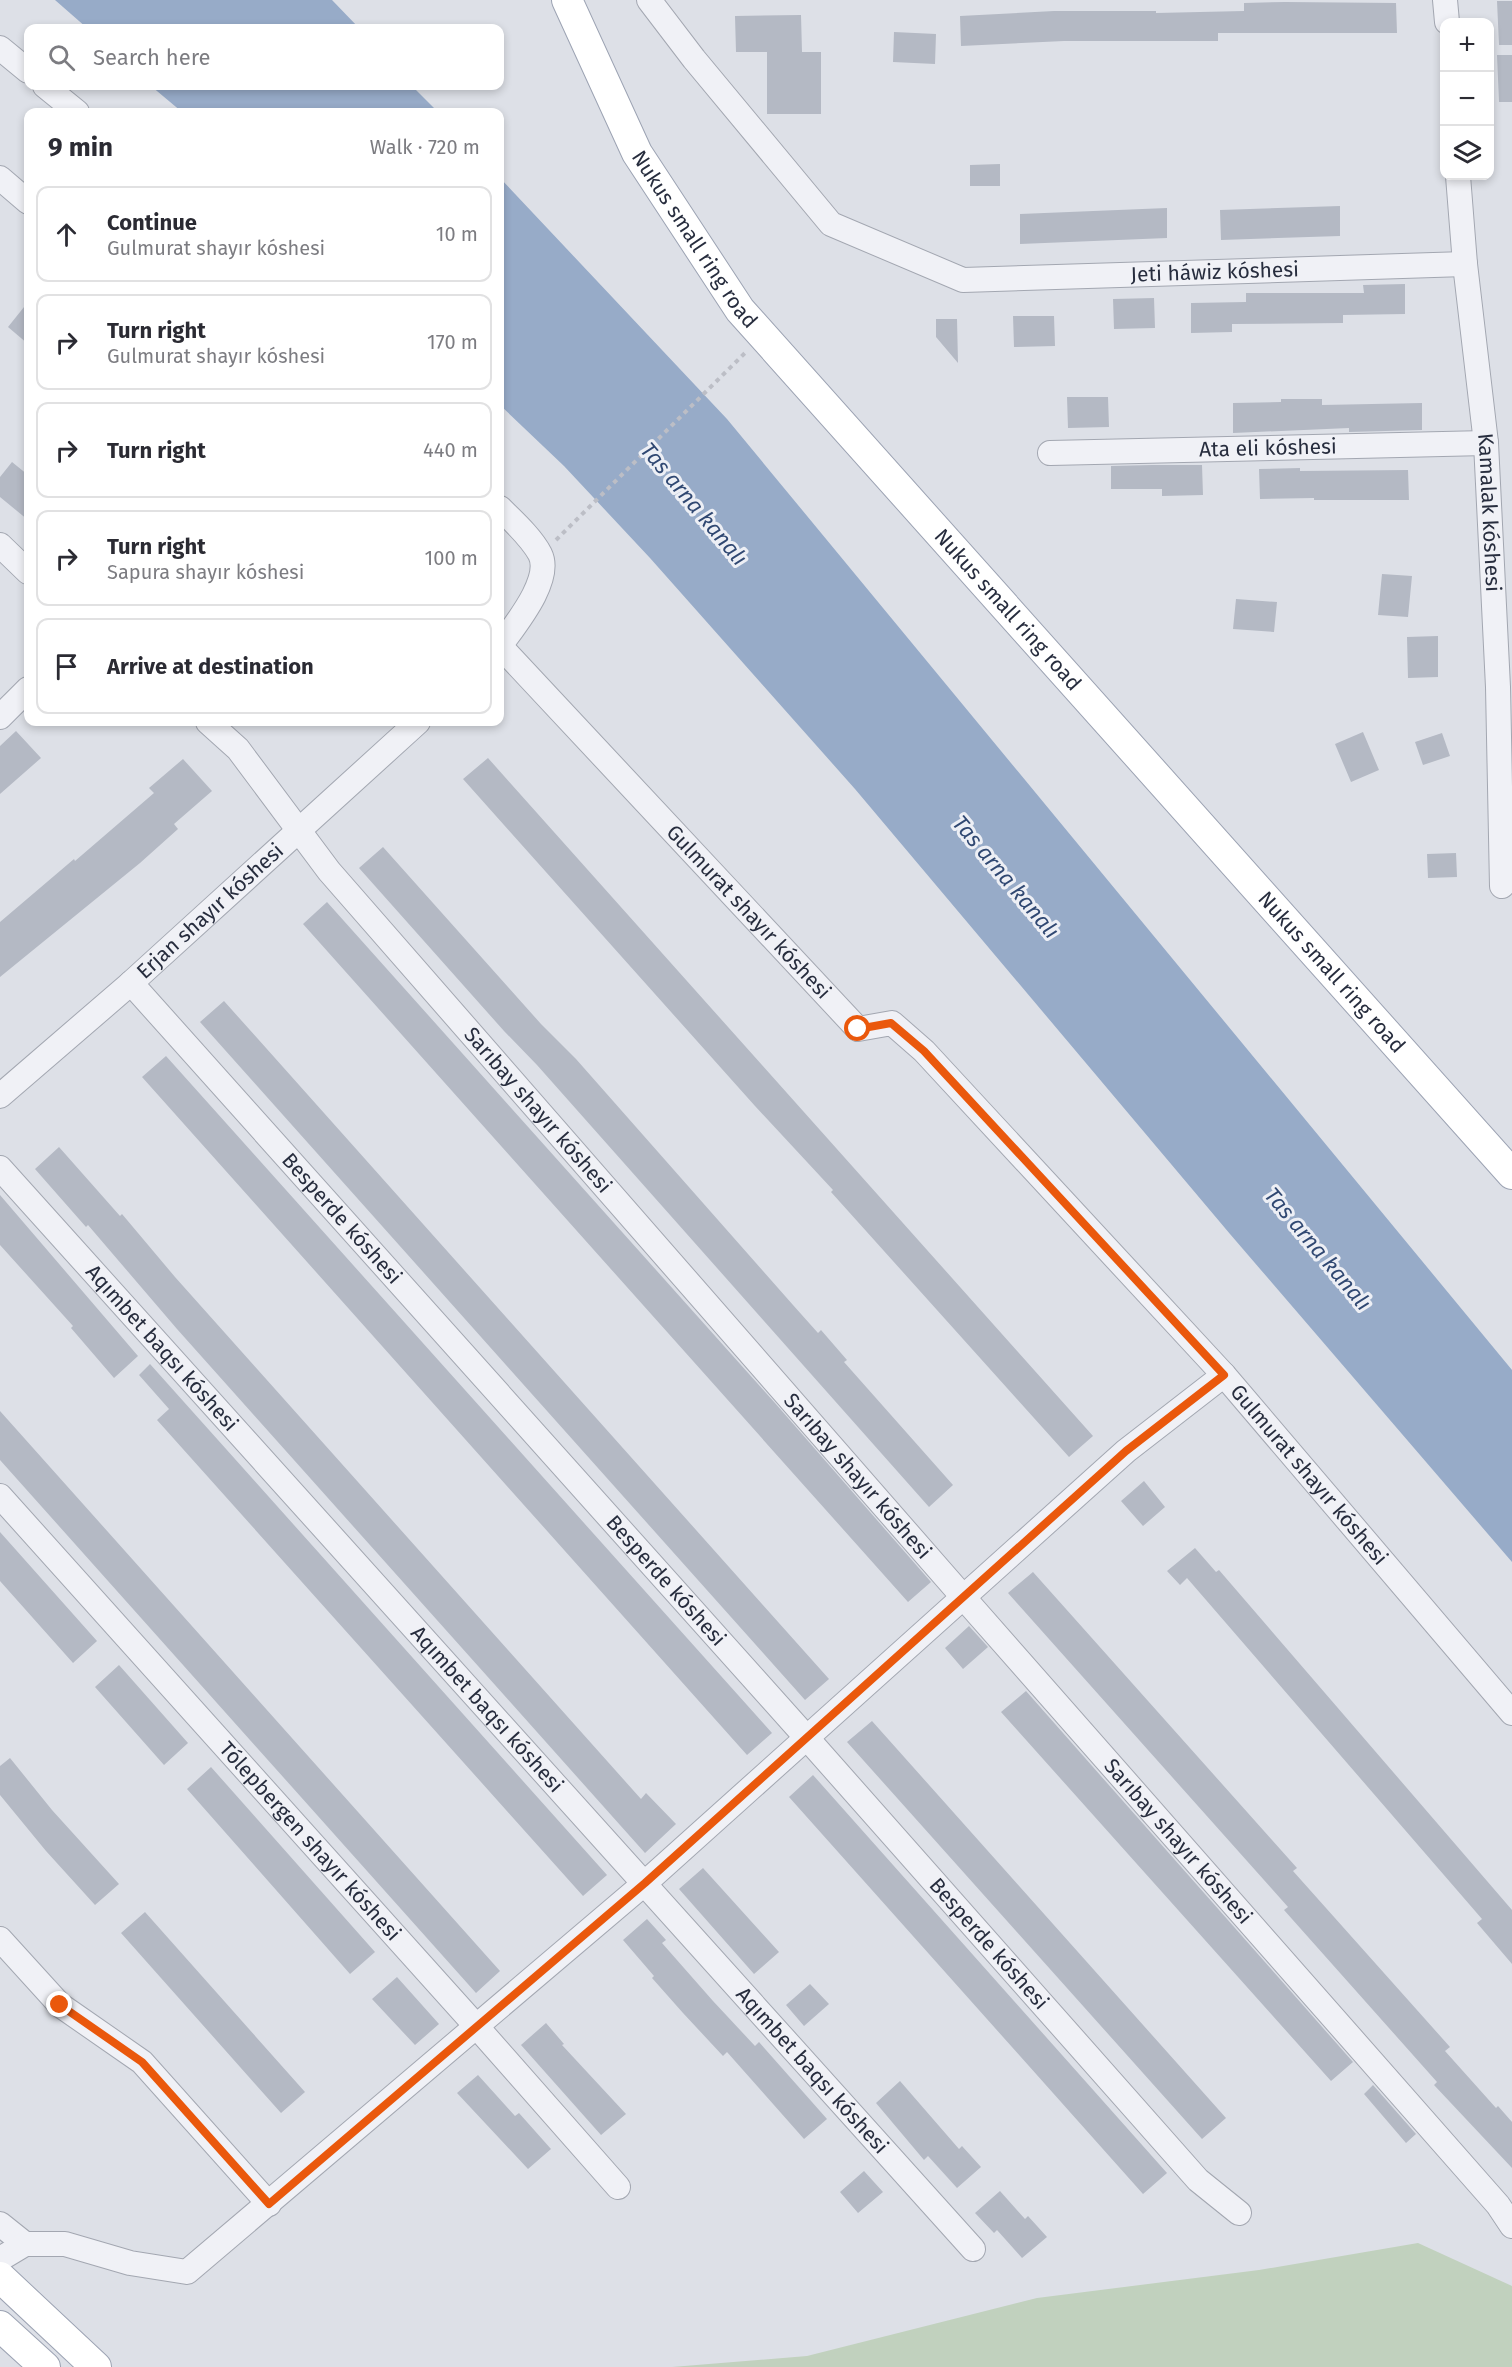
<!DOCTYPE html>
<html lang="en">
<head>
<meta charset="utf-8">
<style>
  body { margin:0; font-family:"Fira Sans",sans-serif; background:#f2f2f3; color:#2b2b33 }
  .controls { position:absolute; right:18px; top:18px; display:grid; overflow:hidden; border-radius:12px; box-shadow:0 3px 9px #0003 }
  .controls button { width:54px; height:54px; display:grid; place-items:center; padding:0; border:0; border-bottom:2px solid #e1e1e2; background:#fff; color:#2b2b33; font:30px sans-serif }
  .stop { position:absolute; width:18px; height:18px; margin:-14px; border:4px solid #ea580c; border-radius:50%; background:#fff }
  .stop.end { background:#ea580c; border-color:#fff; box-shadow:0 2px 6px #0008 }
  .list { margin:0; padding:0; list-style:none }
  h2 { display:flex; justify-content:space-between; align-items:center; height:78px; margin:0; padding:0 24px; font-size:26px }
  h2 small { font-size:20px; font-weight:400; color:#7c7c81 }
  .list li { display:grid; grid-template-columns:39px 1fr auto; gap:18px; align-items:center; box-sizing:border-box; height:96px; margin:0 12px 12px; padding:0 12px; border:2px solid #e1e1e2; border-radius:12px }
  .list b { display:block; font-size:22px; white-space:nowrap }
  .list p { margin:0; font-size:20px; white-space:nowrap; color:#7c7c81 }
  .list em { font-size:20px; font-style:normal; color:#7c7c81 }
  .icon { flex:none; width:33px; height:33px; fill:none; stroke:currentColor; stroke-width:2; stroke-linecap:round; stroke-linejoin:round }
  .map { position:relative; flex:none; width:1512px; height:2367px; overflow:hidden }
  .search { position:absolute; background:#fff; box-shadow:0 3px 9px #0003; left:24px; top:24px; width:480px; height:66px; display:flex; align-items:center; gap:15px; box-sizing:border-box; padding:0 21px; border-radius:12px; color:#7c7c81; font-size:22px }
  .panel { position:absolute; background:#fff; box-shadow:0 3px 9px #0003; left:24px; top:108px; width:480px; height:618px; border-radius:12px }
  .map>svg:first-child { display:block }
  .green { fill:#c1d1be }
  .water { fill:#97abc8 }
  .building { fill:#b4b9c4 }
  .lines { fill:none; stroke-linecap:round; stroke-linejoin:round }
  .minor-casing { stroke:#a3a7b1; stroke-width:26 }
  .major-casing { stroke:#9ca3b3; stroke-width:32 }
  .path { stroke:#bcbec6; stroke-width:4; stroke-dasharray:4.5 4.5; stroke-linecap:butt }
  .minor { stroke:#f0f1f6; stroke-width:24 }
  .major { stroke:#fff; stroke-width:30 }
  .route { stroke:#ea580c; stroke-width:8 }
  .labels { text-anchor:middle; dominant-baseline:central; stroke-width:6; stroke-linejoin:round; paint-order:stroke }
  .street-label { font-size:21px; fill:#272d3e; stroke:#edeff5 }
  .water-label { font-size:22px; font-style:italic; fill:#304872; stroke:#edeff5 }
</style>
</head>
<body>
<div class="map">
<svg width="1512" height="2367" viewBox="0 0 1512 2367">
  <rect width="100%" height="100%" fill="#dde0e7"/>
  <path class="green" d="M 1418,2243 L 1512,2286 L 1512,2367 L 672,2367 L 807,2356 L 1037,2298 L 1259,2270 Z"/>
  <path class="water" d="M 55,0 L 332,0 L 359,28 L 87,28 Z
    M 151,86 L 412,86 L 438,112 L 182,112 Z
    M 500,178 L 727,419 L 1512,1370 L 1512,1562 L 1230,1234 L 855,789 L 650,558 L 564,466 L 500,405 Z"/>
  <path class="building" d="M 1497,1 L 1512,1 L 1512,45 L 1499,45 Z
    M 1285,2 L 1396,3 L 1397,33 L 1218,33 L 1218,41 L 1064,41 L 961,46 L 960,16 L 1054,11 L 1156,11 L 1156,13 L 1244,11 L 1244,3 Z
    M 801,15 L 802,52 L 821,52 L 821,114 L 767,114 L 767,52 L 736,52 L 735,16 Z
    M 894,32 L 936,34 L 935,64 L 893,62 Z
    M 1497,55 L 1512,55 L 1512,102 L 1499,102 Z
    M 1000,164 L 1000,186 L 970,186 L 970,165 Z
    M 1340,206 L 1340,236 L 1221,240 L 1220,210 Z
    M 1167,208 L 1167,238 L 1020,244 L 1020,214 Z
    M 1405,284 L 1405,314 L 1343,315 L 1343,323 L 1232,324 L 1232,332 L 1191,333 L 1191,303 L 1246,302 L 1246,293 L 1364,293 L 1363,285 Z
    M 1154,298 L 1155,328 L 1114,329 L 1113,299 Z
    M 28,302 L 28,344 L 8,327 Z
    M 1013,316 L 1054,316 L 1055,346 L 1014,347 Z
    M 936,319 L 957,319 L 958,363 L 936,337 Z
    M 1067,397 L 1108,397 L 1109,427 L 1068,428 Z
    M 1281,399 L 1322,399 L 1322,405 L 1422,403 L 1422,430 L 1349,432 L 1349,428 L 1233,433 L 1233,403 L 1281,402 Z
    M 12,462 L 28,475 L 28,520 L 0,497 L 0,477 Z
    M 1152,465 L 1202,465 L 1203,495 L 1162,496 L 1162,489 L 1111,489 L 1111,466 Z
    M 1300,468 L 1300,471 L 1408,470 L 1409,500 L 1314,500 L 1314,498 L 1260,499 L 1259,469 Z
    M 1382,574 L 1412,576 L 1408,617 L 1378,615 Z
    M 1236,599 L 1277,602 L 1274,632 L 1233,629 Z
    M 1438,636 L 1438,677 L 1408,678 L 1407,637 Z
    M 16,731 L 41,758 L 0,794 L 0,746 Z
    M 1363,732 L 1379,770 L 1351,782 L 1335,744 Z
    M 1442,733 L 1450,756 L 1423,765 L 1415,742 Z
    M 488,758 L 1093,1436 L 1069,1457 L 831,1192 L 833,1190 L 755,1106 L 463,779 Z
    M 183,759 L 212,791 L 174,824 L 178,829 L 140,863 L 0,977 L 0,922 L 74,859 L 75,861 L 154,793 L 149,788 Z
    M 383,847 L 541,1024 L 576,1059 L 793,1305 L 818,1333 L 821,1330 L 847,1360 L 844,1362 L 953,1485 L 929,1507 L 537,1065 L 504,1031 L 359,868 Z
    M 1456,853 L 1457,877 L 1428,878 L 1427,854 Z
    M 327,902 L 775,1403 L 931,1582 L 908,1602 L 303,924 Z
    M 224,1001 L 829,1679 L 805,1700 L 200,1022 Z
    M 166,1056 L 772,1733 L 747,1755 L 142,1077 Z
    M 59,1147 L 120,1216 L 122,1214 L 175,1277 L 641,1799 L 646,1793 L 676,1824 L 645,1853 L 177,1329 L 88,1225 L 86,1227 L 35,1169 Z
    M 0,1195 L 138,1356 L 114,1378 L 71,1328 L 73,1326 L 0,1245 Z
    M 150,1364 L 607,1875 L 583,1896 L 157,1420 L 169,1409 L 139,1375 Z
    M 0,1411 L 500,1971 L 476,1993 L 0,1460 Z
    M 1144,1481 L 1165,1507 L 1143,1526 L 1121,1501 Z
    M 0,1532 L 97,1641 L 73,1663 L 0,1581 Z
    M 1195,1548 L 1216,1572 L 1219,1570 L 1512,1910 L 1512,1964 L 1477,1923 L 1482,1919 L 1187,1578 L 1180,1585 L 1167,1571 Z
    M 1033,1572 L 1297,1868 L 1293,1871 L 1450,2047 L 1445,2051 L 1496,2108 L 1498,2106 L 1512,2122 L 1512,2168 L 1434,2085 L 1437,2082 L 1284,1910 L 1288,1907 L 1008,1593 Z
    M 969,1626 L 988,1647 L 963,1669 L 945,1648 Z
    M 119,1665 L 188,1743 L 164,1765 L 95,1687 Z
    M 1026,1691 L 1353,2062 L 1331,2081 L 1001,1712 Z
    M 872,1721 L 1226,2118 L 1202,2139 L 847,1742 Z
    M 10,1758 L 52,1810 L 119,1884 L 95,1905 L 46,1851 L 0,1795 L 0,1766 Z
    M 211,1767 L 375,1952 L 350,1974 L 187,1789 Z
    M 813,1775 L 1167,2173 L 1143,2194 L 789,1797 Z
    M 703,1868 L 779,1952 L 754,1974 L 679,1889 Z
    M 145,1912 L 305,2092 L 281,2113 L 121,1933 Z
    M 647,1919 L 666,1940 L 662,1943 L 713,2001 L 755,2046 L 759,2042 L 827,2119 L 804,2139 L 727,2052 L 723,2056 L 683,2013 L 652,1978 L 654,1976 L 623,1940 Z
    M 397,1977 L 439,2024 L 415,2045 L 372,1999 Z
    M 810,1984 L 829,2004 L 804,2026 L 786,2005 Z
    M 546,2023 L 564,2044 L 562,2045 L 626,2114 L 601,2135 L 521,2045 Z
    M 478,2075 L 515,2116 L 519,2113 L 551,2149 L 528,2169 L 457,2093 Z
    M 900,2081 L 959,2149 L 962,2146 L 981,2167 L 957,2188 L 928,2156 L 924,2160 L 876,2103 Z
    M 1373,2085 L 1416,2134 L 1406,2143 L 1364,2094 Z
    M 864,2171 L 883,2192 L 858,2213 L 840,2192 Z
    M 1000,2191 L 1025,2219 L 1028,2216 L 1047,2237 L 1022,2258 L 997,2230 L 994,2233 L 975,2213 Z"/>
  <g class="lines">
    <g class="minor-casing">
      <g id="minor">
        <path id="s1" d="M 649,0 L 694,59 L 831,224 L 963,280 L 1465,264"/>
        <path d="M 1445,0 L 1447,22"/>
        <path d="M 0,48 L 28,71"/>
        <path d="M 45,86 L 77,112"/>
        <path id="s2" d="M 1458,176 L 1465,264 L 1486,443 L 1498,687 L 1502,886"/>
        <path d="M 0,178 L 28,202"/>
        <path id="s3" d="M 1050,453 L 1486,443"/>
        <path d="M 500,508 C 513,521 531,537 540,554 C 553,580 514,626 500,646"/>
        <path d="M 0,545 L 28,572"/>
        <path id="s4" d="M 500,646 L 858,1029 L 892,1023 L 924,1051 L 1224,1375 L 1512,1713"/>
        <path d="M 0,717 L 28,689"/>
        <path id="s5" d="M 208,722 L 238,749 L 329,871 L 964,1598 L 1498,2205 L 1512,2226"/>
        <path id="s6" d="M 131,983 L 806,1737 L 1198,2180 L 1239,2213"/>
        <path id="s7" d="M 0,1096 L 131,983 L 418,722"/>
        <path id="s8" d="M 0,1168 L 973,2249"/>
        <path id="s9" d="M 0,1496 L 477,2027 L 618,2187"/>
        <path d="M 0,1939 L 60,2005 L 142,2062 L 269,2204"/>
        <path d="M 0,2224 L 25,2244"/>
        <path d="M 0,2259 L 25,2244 L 65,2244 L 130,2263 L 187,2272 L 645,1883 L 1126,1451 L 1224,1375"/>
      </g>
    </g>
    <g class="major-casing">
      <g id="major">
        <path id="s10" d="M 567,0 L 637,153 L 740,310 L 1512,1174"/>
        <path d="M 0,2277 L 96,2367"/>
        <path d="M 0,2326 L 45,2367"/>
      </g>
    </g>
    <path class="path" d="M 556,540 L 747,351"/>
    <use href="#minor" class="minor"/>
    <use href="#major" class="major"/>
  </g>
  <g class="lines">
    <path class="route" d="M 60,2005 L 142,2062 L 269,2204 L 645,1883 L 1126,1451 L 1224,1375 L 924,1051 L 891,1023 L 858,1029"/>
  </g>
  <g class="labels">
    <g class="street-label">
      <text stroke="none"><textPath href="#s10" startOffset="272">Nukus small ring road</textPath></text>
      <text stroke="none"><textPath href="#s1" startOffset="684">Jeti háwiz kóshesi</textPath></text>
      <text stroke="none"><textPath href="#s3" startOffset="218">Ata eli kóshesi</textPath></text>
      <text stroke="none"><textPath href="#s2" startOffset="338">Kamalak kóshesi</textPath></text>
      <text stroke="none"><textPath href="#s10" startOffset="758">Nukus small ring road</textPath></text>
      <text stroke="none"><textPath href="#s7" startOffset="280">Erjan shayır kóshesi</textPath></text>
      <text stroke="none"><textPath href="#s4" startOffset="364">Gulmurat shayır kóshesi</textPath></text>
      <text stroke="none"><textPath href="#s10" startOffset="1244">Nukus small ring road</textPath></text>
      <text stroke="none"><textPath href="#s5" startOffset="510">Sarıbay shayır kóshesi</textPath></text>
      <text stroke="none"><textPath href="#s6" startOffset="316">Besperde kóshesi</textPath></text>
      <text stroke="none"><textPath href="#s8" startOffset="242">Aqımbet baqsı kóshesi</textPath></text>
      <text stroke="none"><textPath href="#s5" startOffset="996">Sarıbay shayır kóshesi</textPath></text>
      <text stroke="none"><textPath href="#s4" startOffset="1174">Gulmurat shayır kóshesi</textPath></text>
      <text stroke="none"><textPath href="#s6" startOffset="802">Besperde kóshesi</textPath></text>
      <text stroke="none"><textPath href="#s8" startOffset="728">Aqımbet baqsı kóshesi</textPath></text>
      <text stroke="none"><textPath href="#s9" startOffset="464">Tólepbergen shayır kóshesi</textPath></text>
      <text stroke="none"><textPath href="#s5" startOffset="1482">Sarıbay shayır kóshesi</textPath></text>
      <text stroke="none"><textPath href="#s6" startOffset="1288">Besperde kóshesi</textPath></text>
      <text stroke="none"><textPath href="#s8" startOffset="1214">Aqımbet baqsı kóshesi</textPath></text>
    </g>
    <g class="water-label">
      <text transform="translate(694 504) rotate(50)">Tas arna kanalı</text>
      <text transform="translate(1006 877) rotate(50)">Tas arna kanalı</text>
      <text transform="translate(1318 1249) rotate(50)">Tas arna kanalı</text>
    </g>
  </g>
</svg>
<div class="controls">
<button>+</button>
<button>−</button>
<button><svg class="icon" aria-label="layers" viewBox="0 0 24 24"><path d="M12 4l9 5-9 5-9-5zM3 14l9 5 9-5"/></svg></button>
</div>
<div class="stop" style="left:858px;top:1029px"></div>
<div class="stop end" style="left:60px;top:2005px"></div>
<div class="search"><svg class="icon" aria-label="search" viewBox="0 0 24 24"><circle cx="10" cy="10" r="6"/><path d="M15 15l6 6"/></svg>Search here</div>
<section class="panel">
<h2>9 min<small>Walk · 720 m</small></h2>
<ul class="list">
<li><svg class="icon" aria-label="ahead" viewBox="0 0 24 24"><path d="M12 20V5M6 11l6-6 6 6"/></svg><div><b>Continue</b><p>Gulmurat shayır kóshesi</p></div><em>10 m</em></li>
<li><svg class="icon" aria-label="right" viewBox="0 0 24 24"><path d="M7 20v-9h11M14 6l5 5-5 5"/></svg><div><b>Turn right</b><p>Gulmurat shayır kóshesi</p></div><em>170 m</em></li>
<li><svg class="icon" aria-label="right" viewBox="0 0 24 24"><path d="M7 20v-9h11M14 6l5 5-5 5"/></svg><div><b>Turn right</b></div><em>440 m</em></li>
<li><svg class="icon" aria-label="right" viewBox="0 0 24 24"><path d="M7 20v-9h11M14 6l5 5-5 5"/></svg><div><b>Turn right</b><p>Sapura shayır kóshesi</p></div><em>100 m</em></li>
<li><svg class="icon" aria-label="arrive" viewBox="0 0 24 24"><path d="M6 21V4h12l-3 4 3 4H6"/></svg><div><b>Arrive at destination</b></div></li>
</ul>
</section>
</div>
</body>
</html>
